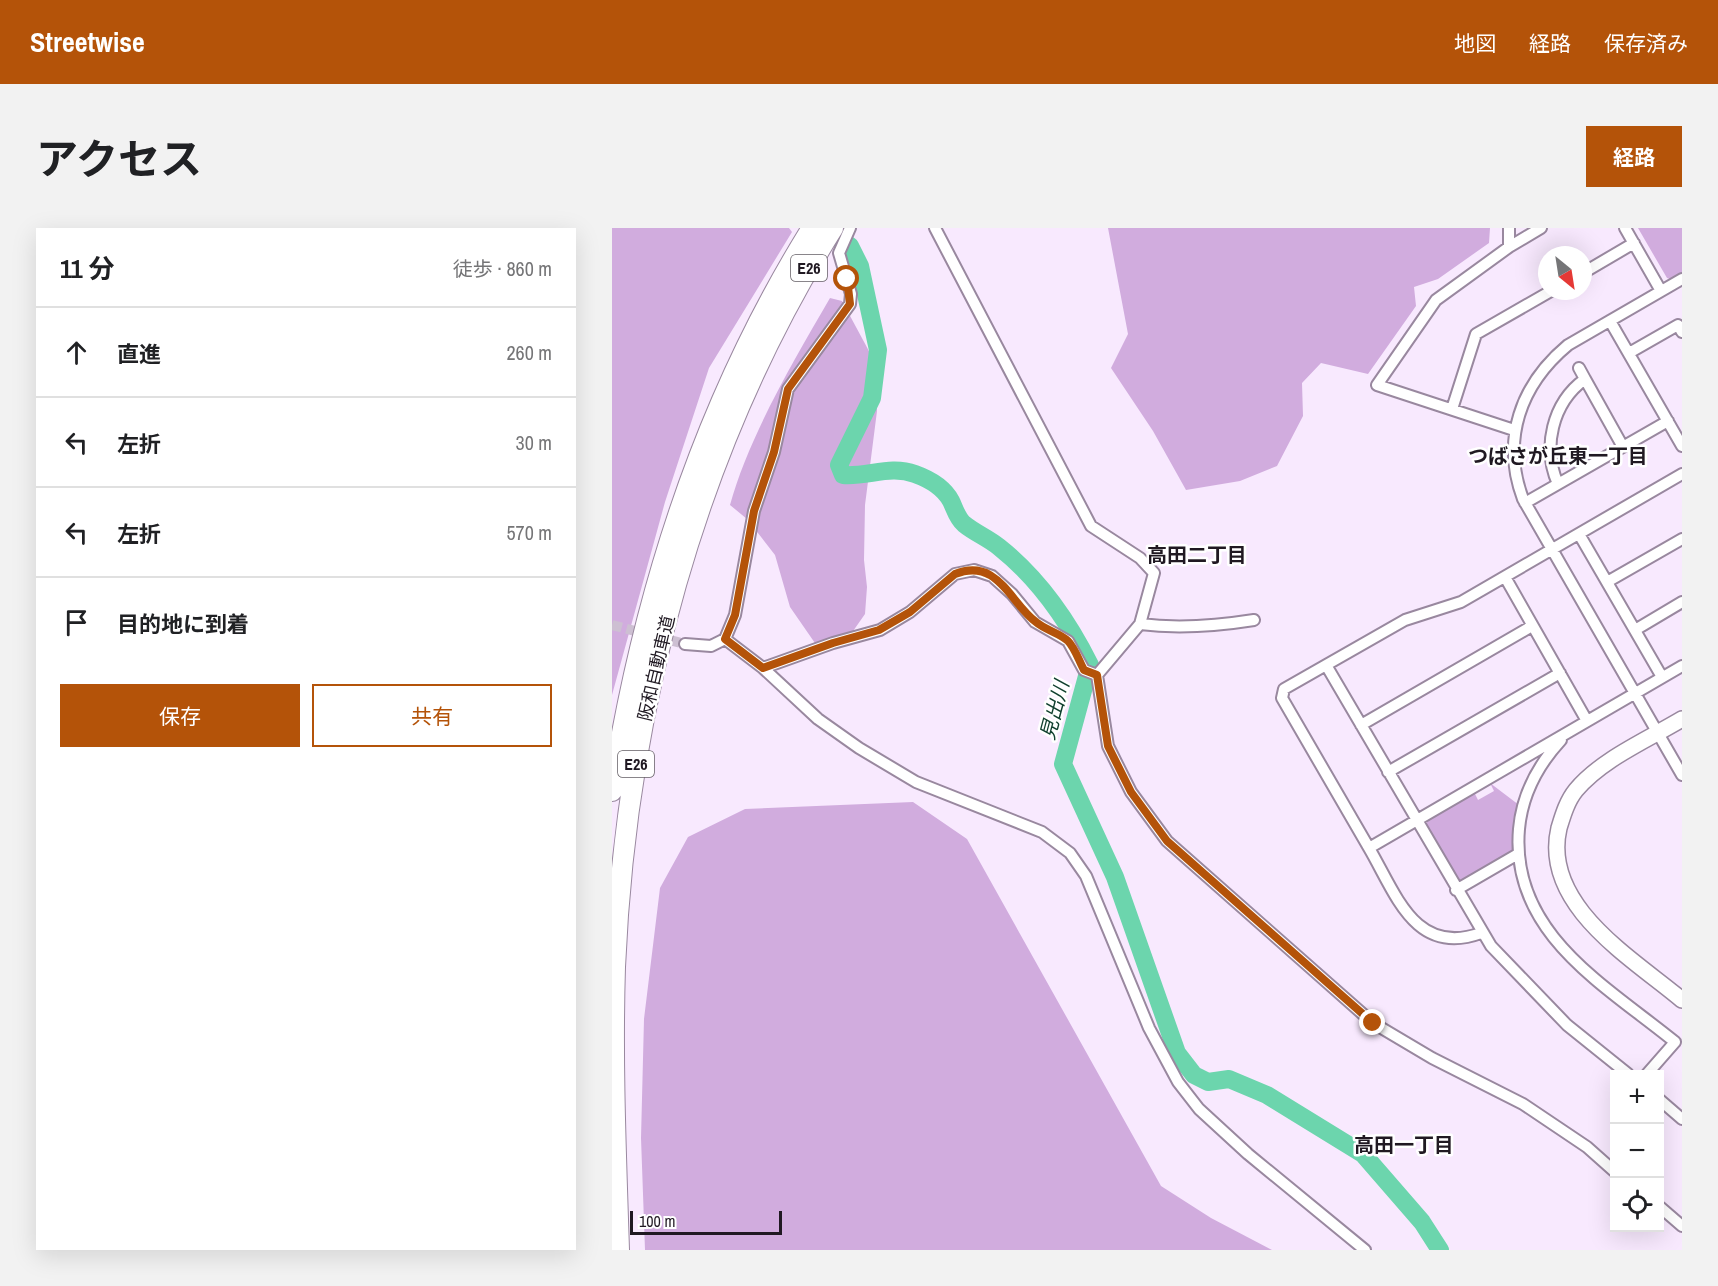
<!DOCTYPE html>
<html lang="ja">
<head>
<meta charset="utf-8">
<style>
  body { margin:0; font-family:"Archivo Narrow","Noto Sans JP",sans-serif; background:#f2f2f2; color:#202124 }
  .controls { position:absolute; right:18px; bottom:18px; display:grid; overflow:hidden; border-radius:0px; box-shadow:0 6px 24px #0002 }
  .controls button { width:54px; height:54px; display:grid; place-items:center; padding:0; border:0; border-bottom:2px solid #e0e0e0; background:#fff; color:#202124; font:30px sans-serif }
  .compass { position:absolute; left:926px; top:18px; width:54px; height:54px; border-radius:50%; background:#fff; box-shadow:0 6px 24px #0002; rotate:150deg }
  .scale { position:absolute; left:18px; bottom:15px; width:152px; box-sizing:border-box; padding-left:6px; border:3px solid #201922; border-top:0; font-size:16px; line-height:21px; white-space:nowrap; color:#201922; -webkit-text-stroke:4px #fff; paint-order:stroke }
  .stop { position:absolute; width:18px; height:18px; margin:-14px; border:4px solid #b45309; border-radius:50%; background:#fff }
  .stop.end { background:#b45309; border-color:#fff; box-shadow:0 2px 6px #0008 }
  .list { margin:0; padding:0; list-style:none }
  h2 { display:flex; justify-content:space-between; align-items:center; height:78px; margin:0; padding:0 24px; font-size:26px }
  h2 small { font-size:20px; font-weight:400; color:#757577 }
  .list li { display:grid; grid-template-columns:39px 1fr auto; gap:18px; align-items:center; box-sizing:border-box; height:90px; padding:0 24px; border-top:2px solid #e0e0e0 }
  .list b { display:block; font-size:22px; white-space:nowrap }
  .list em { font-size:20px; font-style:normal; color:#757577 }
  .actions { display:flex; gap:12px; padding:18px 24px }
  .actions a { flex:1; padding:14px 0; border:2px solid #b45309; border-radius:0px; text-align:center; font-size:21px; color:#b45309 }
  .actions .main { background:#b45309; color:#fff }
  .icon { flex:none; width:33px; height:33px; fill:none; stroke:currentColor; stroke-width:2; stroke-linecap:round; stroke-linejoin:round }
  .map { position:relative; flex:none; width:1070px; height:1022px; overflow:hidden; border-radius:0px }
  header { display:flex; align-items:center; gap:36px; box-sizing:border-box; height:84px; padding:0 30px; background:#b45309; color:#fff }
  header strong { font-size:28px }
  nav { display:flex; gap:33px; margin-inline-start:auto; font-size:21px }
  .intro { display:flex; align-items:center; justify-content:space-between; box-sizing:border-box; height:144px; padding:0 36px }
  h1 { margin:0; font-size:42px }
  .button { padding:15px 27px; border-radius:0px; background:#b45309; color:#fff; font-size:21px; font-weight:700 }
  main { display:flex; gap:36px; padding:0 36px }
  aside { flex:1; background:#fff; border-radius:0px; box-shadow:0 6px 24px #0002 }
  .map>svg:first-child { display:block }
  .green { fill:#d1acde }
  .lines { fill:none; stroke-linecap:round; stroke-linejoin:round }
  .river { stroke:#6cd5ad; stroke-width:18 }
  .street-tunnel { stroke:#cdbfd2; stroke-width:10; stroke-dasharray:10 5; stroke-linecap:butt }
  .street-casing { stroke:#99889f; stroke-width:14 }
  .secondary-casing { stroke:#99889f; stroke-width:18 }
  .highway-casing { stroke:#99889f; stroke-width:22 }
  .street { stroke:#fff; stroke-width:10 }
  .secondary { stroke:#fff; stroke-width:15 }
  .highway { stroke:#fff; stroke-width:20 }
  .route { stroke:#b45309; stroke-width:8 }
  .labels { text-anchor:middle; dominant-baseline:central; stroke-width:5; stroke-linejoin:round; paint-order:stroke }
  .shield { fill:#fff; stroke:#635e64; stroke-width:1.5 }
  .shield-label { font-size:16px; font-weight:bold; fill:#201922 }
  .street-label { font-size:18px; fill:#201922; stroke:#fff }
  .neighbourhood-label { font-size:20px; font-weight:bold; fill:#201922; stroke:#fff }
  .water-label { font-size:20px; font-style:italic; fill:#11402f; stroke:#fff }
</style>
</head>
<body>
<header>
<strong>Streetwise</strong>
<nav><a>地図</a><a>経路</a><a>保存済み</a></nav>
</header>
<div class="intro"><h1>アクセス</h1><a class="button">経路</a></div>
<main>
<aside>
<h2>11 分<small>徒歩 · 860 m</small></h2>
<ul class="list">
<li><svg class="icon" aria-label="ahead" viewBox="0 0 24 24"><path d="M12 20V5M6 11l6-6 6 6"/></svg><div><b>直進</b></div><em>260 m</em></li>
<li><svg class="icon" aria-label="left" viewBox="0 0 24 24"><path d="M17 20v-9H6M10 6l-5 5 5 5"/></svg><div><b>左折</b></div><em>30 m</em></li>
<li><svg class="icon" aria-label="left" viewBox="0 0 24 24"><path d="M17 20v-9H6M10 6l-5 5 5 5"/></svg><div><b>左折</b></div><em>570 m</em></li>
<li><svg class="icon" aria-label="arrive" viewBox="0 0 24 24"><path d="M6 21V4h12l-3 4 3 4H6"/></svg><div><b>目的地に到着</b></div></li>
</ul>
<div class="actions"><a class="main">保存</a><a>共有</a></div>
</aside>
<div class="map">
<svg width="1070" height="1022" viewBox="0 0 1070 1022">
  <rect width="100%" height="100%" fill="#f8e9fe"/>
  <path class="green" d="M 0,0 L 177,0 L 180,4 L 97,140 L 53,274 L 0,467 Z
    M 496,0 L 878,0 L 877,15 L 826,51 L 802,59 L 804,78 L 756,146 L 709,135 L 690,155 L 691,188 L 665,238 L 628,253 L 574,262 L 541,203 L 499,140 L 516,106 Z
    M 1026,0 L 1070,0 L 1070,44 L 1058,51 L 1055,50 Z
    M 218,70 L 230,73 L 265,138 L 265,183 L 253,277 L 252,332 L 255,359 L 253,386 L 239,406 L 205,418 L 178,379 L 163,327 L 135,291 L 118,277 C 137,208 182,132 218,70 Z
    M 878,555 L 907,577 L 902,619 L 898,625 L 850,653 L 845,652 L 814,598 L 816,591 L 862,564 L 866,572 L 882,563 Z
    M 301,574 L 355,611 L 549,958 L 599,990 L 660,1022 L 33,1022 L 29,910 L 32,791 L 48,660 L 76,609 L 133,581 Z"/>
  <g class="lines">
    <path class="river" d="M 217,4 L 238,18 L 248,38 L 266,122 L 260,170 L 227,237 L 231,247 C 256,249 278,237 303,246 C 317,251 332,260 339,273 C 343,281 345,290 352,296 C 363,305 376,310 387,319 C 426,350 456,393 478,437 L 451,536 L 503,649 L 565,825 L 582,847 L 596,854 L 617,851 L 655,867 L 751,926 L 810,994 L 828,1022"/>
    <path class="street-tunnel" d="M 0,397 L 73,416"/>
    <g class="street-casing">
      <path id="street" d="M 323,0 L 479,298 L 528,330 L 542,345 L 528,396 L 485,447
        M 897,0 L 897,19 L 929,0
        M 1013,0 L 1049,63
        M 897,19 L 824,72 L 765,157 L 902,202
        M 971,45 L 1022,15
        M 1070,51 L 956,117 C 908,157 889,212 911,271 L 1070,547
        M 998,93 L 1070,218
        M 1017,125 L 1066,97 L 1070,104
        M 967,140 L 973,151
        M 840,181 L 864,106 L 939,63
        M 1070,246 L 849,374 L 793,392 L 672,461 L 670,470 L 757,620 L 1070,438
        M 946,256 C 930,220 940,175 973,151 L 1011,219
        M 913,275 L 1056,193
        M 967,306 L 1050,449
        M 893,349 L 975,493
        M 995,354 L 1070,311
        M 528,396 C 567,401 604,398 642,392
        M 1023,402 L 1070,374
        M 113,411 L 151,440 L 206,491 L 247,520 L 304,554 L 430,604 L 458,625 L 474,648 L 537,800 L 566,854 L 587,881 L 636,926 L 753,1022
        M 73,416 L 99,418 L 113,411 L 123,387 L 142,283 L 162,224 L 176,161 L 238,76 L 239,66 L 227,25 L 238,0
        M 714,437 L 879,718 L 955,797 L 1016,846
        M 151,440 L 221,415 L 268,402 L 298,384 L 343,346 L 362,342 L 380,348 L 400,366 L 423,394 L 456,413 L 472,442 L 485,447
        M 485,447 L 496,518 L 519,564 L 555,613 L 761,795 L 820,830 L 911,876 L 975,919 L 1002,943
        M 749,497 L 920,398
        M 949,512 C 926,537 910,568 907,601 C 898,705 993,757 1063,814 L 1035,846
        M 776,544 L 948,445
        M 757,620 C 784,666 803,729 869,705
        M 844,662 L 906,626
        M 1048,872 L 1070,891
        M 1048,979 L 1070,998"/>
    </g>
    <g class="secondary-casing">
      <path id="secondary" d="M 1070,491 C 1035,512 990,531 964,562 C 955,573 951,587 947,600 C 929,677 1020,730 1070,772"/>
    </g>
    <g class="highway-casing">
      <path id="highway" d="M 0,563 C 31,365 94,170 200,0
        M 7,1022 C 4,928 0,833 3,739 C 14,481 83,220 221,0"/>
    </g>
    <use href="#street" class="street"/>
    <use href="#secondary" class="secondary"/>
    <use href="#highway" class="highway"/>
  </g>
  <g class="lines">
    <path class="route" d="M 235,51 L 238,76 L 176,161 L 162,224 L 142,283 L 123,387 L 113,411 L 151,440 L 221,415 L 267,402 L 298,384 L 343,346 C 386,329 398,375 424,394 C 433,402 448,405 456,413 C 463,420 467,433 472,442 L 485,447 L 496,518 L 519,564 L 555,613 L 761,795"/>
  </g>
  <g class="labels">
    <g class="shield">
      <rect x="179" y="27" width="36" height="26" rx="4.5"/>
      <rect x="6" y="523" width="36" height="26" rx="4.5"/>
    </g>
    <g class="shield-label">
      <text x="197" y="40">E26</text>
      <text x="24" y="536">E26</text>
    </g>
    <g class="street-label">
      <text transform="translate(44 440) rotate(-77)">阪和自動車道</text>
    </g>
    <g class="neighbourhood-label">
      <text x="946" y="227">つばさが丘東一丁目</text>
      <text x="585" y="326">高田二丁目</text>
      <text x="792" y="916">高田一丁目</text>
    </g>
    <g class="water-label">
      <text transform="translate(442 482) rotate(-75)">見出川</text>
    </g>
  </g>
</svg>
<div class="controls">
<button>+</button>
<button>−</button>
<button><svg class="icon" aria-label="locate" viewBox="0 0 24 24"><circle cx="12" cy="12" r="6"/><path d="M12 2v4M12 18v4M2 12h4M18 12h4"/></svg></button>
</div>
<svg class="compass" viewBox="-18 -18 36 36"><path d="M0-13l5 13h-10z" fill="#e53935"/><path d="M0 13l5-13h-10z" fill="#757577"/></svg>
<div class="scale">100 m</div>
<div class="stop" style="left:235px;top:51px"></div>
<div class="stop end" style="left:761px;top:795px"></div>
</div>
</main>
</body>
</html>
